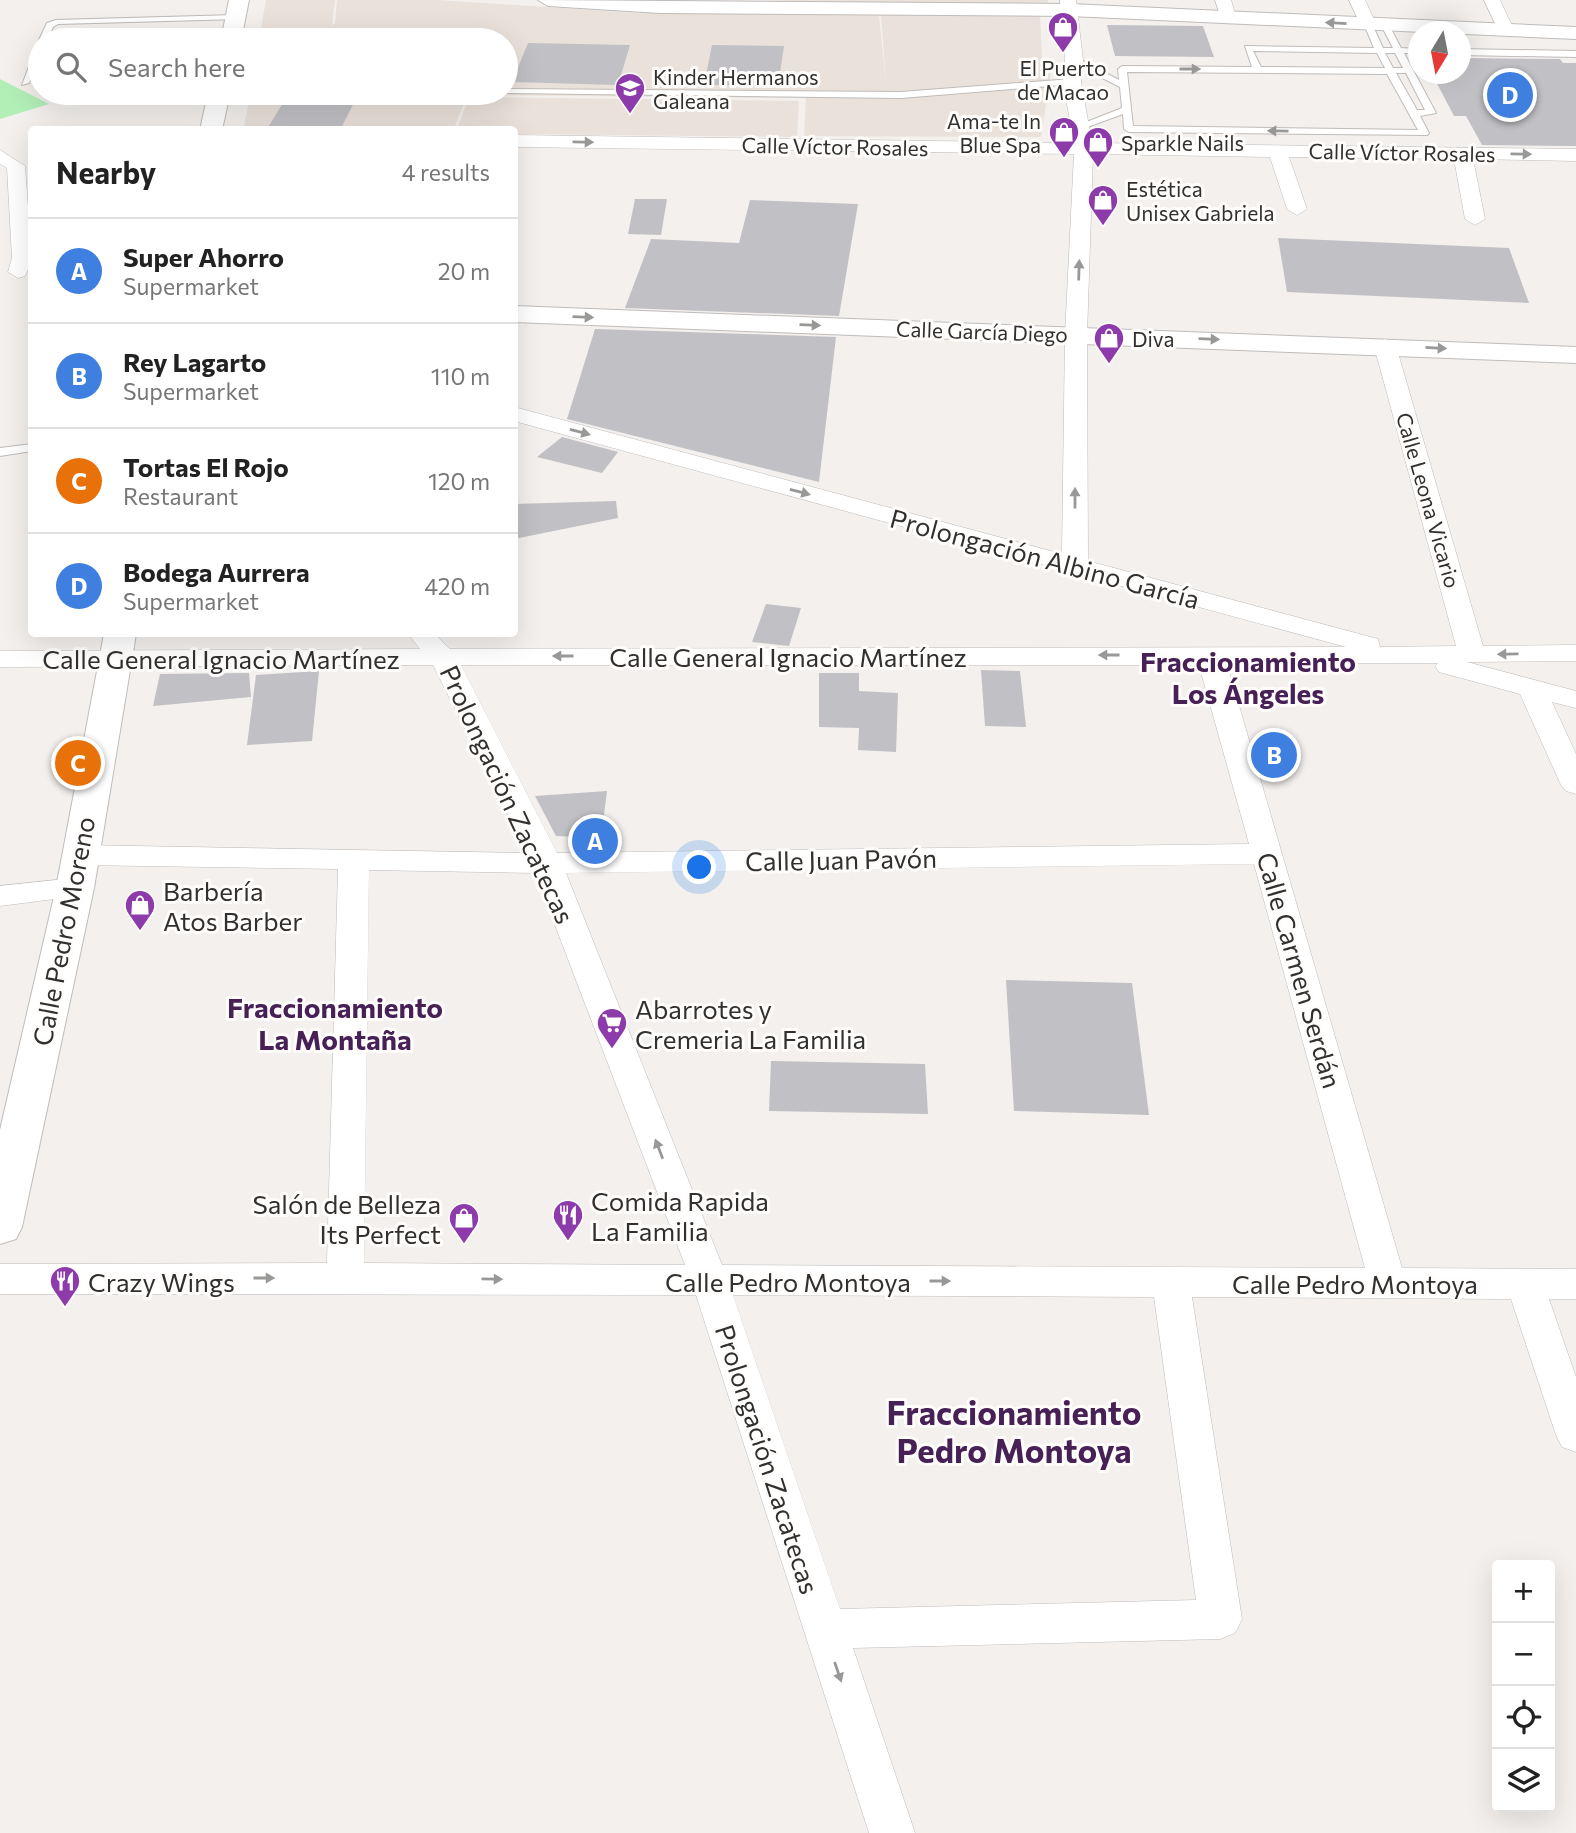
<!DOCTYPE html>
<html lang="en">
<head>
<meta charset="utf-8">
<style>
  body { margin:0; font-family:Commissioner,sans-serif; background:#f6f6f6; color:#222 }
  .controls { position:absolute; right:21px; bottom:21px; display:grid; overflow:hidden; border-radius:7px; box-shadow:0 7px 28px #0002 }
  .controls button { width:63px; height:63px; display:grid; place-items:center; padding:0; border:0; border-bottom:2px solid #e0e0e0; background:#fff; color:#222; font:35px sans-serif }
  .compass { position:absolute; left:1408px; top:21px; width:63px; height:63px; border-radius:50%; background:#fff; box-shadow:0 7px 28px #0002; rotate:190deg }
  .you { position:absolute; left:700px; top:868px; width:24px; height:24px; margin:-18px; border:5px solid #fff; border-radius:50%; background:#1a73e8; box-shadow:0 0 0 10px #1a73e833 }
  .badge { display:grid; place-items:center; width:46px; height:46px; border-radius:50%; background:#8d3baa; color:#fff; font-size:23px; font-weight:700 }
  .pin { position:absolute; translate:-50% -50%; border:4px solid #fff; box-shadow:0 2px 7px #0006 }
  .list { margin:0; padding:0; list-style:none }
  h2 { display:flex; justify-content:space-between; align-items:center; height:91px; margin:0; padding:0 28px; font-size:30px }
  h2 small { font-size:23px; font-weight:400; color:#767676 }
  .list li { display:grid; grid-template-columns:46px 1fr auto; gap:21px; align-items:center; box-sizing:border-box; height:105px; padding:0 28px; border-top:2px solid #e0e0e0 }
  .list b { display:block; font-size:26px; white-space:nowrap }
  .list p { margin:0; font-size:23px; white-space:nowrap; color:#767676 }
  .list em { font-size:23px; font-style:normal; color:#767676 }
  .icon { flex:none; width:38px; height:38px; fill:none; stroke:currentColor; stroke-width:2; stroke-linecap:round; stroke-linejoin:round }
  .map { position:relative; flex:none; width:1576px; height:1833px; overflow:hidden }
  .search { position:absolute; background:#fff; box-shadow:0 7px 28px #0002; left:28px; top:28px; width:490px; height:77px; display:flex; align-items:center; gap:18px; box-sizing:border-box; padding:0 24px; border-radius:38px; color:#767676; font-size:26px }
  .panel { position:absolute; background:#fff; box-shadow:0 7px 28px #0002; left:28px; top:126px; width:490px; height:511px; border-radius:7px }
  .map>svg:first-child { display:block }
  .built { fill:#eae1da }
  .green { fill:#b2efb7 }
  .building { fill:#c1c0c4 }
  .lines { fill:none; stroke-linecap:round; stroke-linejoin:round }
  .service-casing { stroke:#bfbcba; stroke-width:2 }
  .minor-casing { stroke:#bfbcba; stroke-width:1 }
  .tertiary-casing { stroke:#bfbcba; stroke-width:2 }
  .service { fill:#fff; fill-rule:evenodd }
  .minor { fill:#fff; fill-rule:evenodd }
  .tertiary { fill:#fff; fill-rule:evenodd }
  .oneway { fill:#989897 }
  .labels { text-anchor:middle; dominant-baseline:central; stroke-width:6; stroke-linejoin:round; paint-order:stroke }
  .far-poi-label { font-size:21px; fill:#31302f; stroke:#fffdfc; text-anchor:start }
  .far-street-label { font-size:21px; fill:#31302f; stroke:#fffdfc }
  .street-label { font-size:26px; fill:#31302f; stroke:#fffdfc }
  .poi-label { font-size:26px; fill:#31302f; stroke:#fffdfc; text-anchor:start }
  .neighbourhood-label { font-size:28px; font-weight:bold; fill:#472056; stroke:#fffdfc }
  .near-neighbourhood-label { font-size:33px; font-weight:bold; fill:#472056; stroke:#fffdfc }
</style>
</head>
<body>
<div class="map">
<svg width="1576" height="1833" viewBox="0 0 1576 1833">
  <rect width="100%" height="100%" fill="#f3f0ed"/>
  <path class="built" d="M 266,0 L 335,0 L 332,25 L 335,24 L 337,0 L 437,0 L 637,13 L 879,15 L 886,84 L 881,14 L 1040,16 L 1042,58 L 1053,59 L 1041,137 L 804,136 L 806,98 L 467,95 L 454,129 L 243,130 L 251,93 L 506,93 L 506,40 L 489,40 L 494,26 L 487,40 L 259,40 Z
    M 754,0 L 1048,0 L 1048,4 L 910,3 Z
    M 469,97 L 799,101 L 797,137 L 515,134 L 514,130 L 457,129 Z"/>
  <path class="green" d="M 0,79 L 49,104 L 0,119 Z"/>
  <path class="building" d="M 1107,25 L 1203,26 L 1214,57 L 1115,56 Z
    M 528,43 L 630,45 L 618,85 L 512,82 Z
    M 712,45 L 784,46 L 778,86 L 704,85 Z
    M 1460,58 L 1560,59 L 1563,63 L 1576,63 L 1576,146 L 1482,145 L 1466,116 L 1454,116 L 1432,74 L 1460,74 Z
    M 289,93 L 359,93 L 340,130 L 267,129 Z
    M 635,199 L 667,199 L 661,235 L 628,234 Z
    M 750,200 L 858,204 L 839,316 L 625,308 L 651,239 L 739,243 Z
    M 1278,238 L 1509,248 L 1529,303 L 1287,292 Z
    M 595,329 L 836,337 L 819,482 L 567,419 Z
    M 562,437 L 618,452 L 602,473 L 537,457 Z
    M 616,501 L 618,518 L 514,539 L 514,504 Z
    M 766,604 L 801,608 L 789,646 L 752,642 Z
    M 981,670 L 1020,671 L 1026,727 L 985,726 Z
    M 319,671 L 312,741 L 247,745 L 256,675 Z
    M 249,673 L 251,697 L 153,706 L 160,674 Z
    M 819,673 L 859,673 L 859,691 L 898,693 L 896,752 L 858,750 L 859,728 L 819,727 Z
    M 607,791 L 601,838 L 556,836 L 535,796 Z
    M 1006,980 L 1132,983 L 1149,1115 L 1014,1111 Z
    M 771,1061 L 925,1064 L 928,1114 L 769,1111 Z"/>
  <g class="lines">
    <g class="service-casing">
      <path id="service" d="M 236,15 L 240,17 L 239,19 L 58,24 L 53,27 L 47,40 L 39,40 L 47,23 L 56,20 Z
        M 1368,22 L 1372,24 L 1383,48 L 1393,48 L 1381,25 L 1385,23 L 1389,25 L 1401,48 L 1418,49 L 1418,53 L 1404,53 L 1436,113 L 1420,116 L 1429,133 L 1427,135 L 1129,132 L 1124,129 L 1123,114 L 1082,129 L 1074,127 L 1122,108 L 1120,87 L 1071,62 L 1071,58 L 1077,58 L 1119,80 L 1118,69 L 1122,66 L 1252,67 L 1245,46 L 1374,48 L 1364,24 ZM 1253,51 L 1377,53 L 1385,68 L 1261,67 ZM 1385,53 L 1395,53 L 1403,68 L 1393,68 ZM 1127,72 L 1387,74 L 1418,130 L 1133,126 ZM 1396,73 L 1406,73 L 1425,110 L 1417,110 Z
        M 40,46 L 40,57 L 29,83 L 22,85 L 36,48 Z
        M 1460,49 L 1576,51 L 1576,57 L 1460,55 Z
        M 1072,79 L 1075,80 L 1075,84 L 901,98 L 502,93 L 506,93 L 506,89 L 901,92 Z
        M 32,444 L 32,451 L 0,456 L 0,448 Z"/>
    </g>
    <g class="minor-casing">
      <path id="minor" d="M 1060,0 L 1076,0 L 1083,60 L 1081,82 L 1092,143 L 1576,149 L 1576,161 L 1473,159 L 1485,219 L 1475,225 L 1465,219 L 1454,159 L 1289,157 L 1307,209 L 1297,215 L 1287,209 L 1270,157 L 1093,154 L 1087,335 L 1088,561 L 1378,639 L 1380,647 L 1456,646 L 1374,346 L 1385,339 L 1396,346 L 1483,646 L 1576,645 L 1576,661 L 1467,662 L 1576,691 L 1576,708 L 1552,702 L 1576,754 L 1576,794 L 1566,791 L 1561,785 L 1520,694 L 1439,672 L 1435,666 L 1438,663 L 1227,664 L 1402,1268 L 1576,1269 L 1576,1299 L 1549,1299 L 1576,1377 L 1576,1452 L 1562,1447 L 1556,1435 L 1511,1299 L 1192,1297 L 1242,1619 L 1235,1633 L 1220,1639 L 853,1648 L 915,1833 L 869,1833 L 696,1295 L 0,1294 L 0,1264 L 327,1263 L 338,869 L 79,865 L 68,862 L 64,855 L 68,848 L 79,845 L 527,853 L 433,665 L 0,667 L 0,651 L 420,649 L 408,634 L 435,634 L 450,649 L 1346,647 L 514,421 L 514,407 L 1062,554 L 1065,335 L 1074,154 L 514,147 L 514,135 L 1074,143 L 1063,82 L 1065,60 ZM 461,665 L 1199,665 L 1249,844 L 557,853 ZM 1254,864 L 1365,1268 L 722,1265 L 566,873 ZM 369,870 L 535,873 L 685,1265 L 364,1263 ZM 733,1295 L 1154,1297 L 1196,1600 L 840,1609 Z
        M 1215,0 L 1231,0 L 1236,17 L 1234,20 L 1222,20 Z
        M 1349,0 L 1365,0 L 1376,24 L 1374,28 L 1362,28 Z
        M 1484,0 L 1500,0 L 1514,30 L 1512,34 L 1500,34 Z
        M 0,150 L 25,166 L 32,261 L 25,276 L 18,278 L 8,272 L 12,258 L 7,168 L 0,164 Z
        M 75,878 L 86,881 L 91,888 L 86,895 L 0,906 L 0,886 Z"/>
    </g>
    <g class="tertiary-casing">
      <path id="tertiary" d="M 229,0 L 249,0 L 241,40 L 221,40 Z
        M 538,0 L 1070,4 L 1576,27 L 1576,39 L 1070,16 L 660,13 L 548,6 Z
        M 208,93 L 230,93 L 222,130 L 200,130 Z
        M 514,306 L 1576,347 L 1576,363 L 514,322 Z
        M 104,634 L 136,634 L 94,888 L 22,1227 L 16,1239 L 0,1244 L 0,1130 L 56,888 Z"/>
    </g>
    <use href="#service" class="service"/>
    <use href="#minor" class="minor"/>
    <use href="#tertiary" class="tertiary"/>
  </g>
  <defs><path id="oneway-solid" d="M-6-.8H1V-3.2L6.5 0L1 3.2V.8H-6Z" transform="scale(1.75)"/></defs>
  <g class="oneway">
    <use href="#oneway-solid" transform="translate(1336 23) rotate(-177)"/>
    <use href="#oneway-solid" transform="translate(1190 69)"/>
    <use href="#oneway-solid" transform="translate(1278 131) rotate(-179)"/>
    <use href="#oneway-solid" transform="translate(583 142) rotate(1)"/>
    <use href="#oneway-solid" transform="translate(1521 154) rotate(1)"/>
    <use href="#oneway-solid" transform="translate(1079 270) rotate(-88)"/>
    <use href="#oneway-solid" transform="translate(583 317) rotate(2)"/>
    <use href="#oneway-solid" transform="translate(810 325) rotate(2)"/>
    <use href="#oneway-solid" transform="translate(1209 339) rotate(2)"/>
    <use href="#oneway-solid" transform="translate(1436 348) rotate(3)"/>
    <use href="#oneway-solid" transform="translate(580 432) rotate(15)"/>
    <use href="#oneway-solid" transform="translate(800 492) rotate(15)"/>
    <use href="#oneway-solid" transform="translate(1075 498) rotate(-90)"/>
    <use href="#oneway-solid" transform="translate(1508 654) rotate(179)"/>
    <use href="#oneway-solid" transform="translate(1109 655) rotate(180)"/>
    <use href="#oneway-solid" transform="translate(563 656) rotate(180)"/>
    <use href="#oneway-solid" transform="translate(659 1149) rotate(-111)"/>
    <use href="#oneway-solid" transform="translate(264 1278)"/>
    <use href="#oneway-solid" transform="translate(492 1279) rotate(1)"/>
    <use href="#oneway-solid" transform="translate(940 1281)"/>
    <use href="#oneway-solid" transform="translate(838 1672) rotate(71)"/>
  </g>
  <defs>
    <g id="shop-pin" transform="scale(1.575)"><path d="M0 17L-7.5 6A9.5 9.5 0 1 1 7.5 6Z" fill="#8d3baa" stroke="#fffdfc"/><path d="M-5-2.5h2.3a2.7 3.5 0 0 1 5.4 0H5L5.5 6h-11ZM-1.5-2.5h3a1.5 2.3 0 0 0-3 0Z" fill="#fff"/></g>
    <g id="school-pin" transform="scale(1.575)"><path d="M0 17L-7.5 6A9.5 9.5 0 1 1 7.5 6Z" fill="#8d3baa" stroke="#fffdfc"/><path d="M0-5L7-2L0 1L-7-2ZM-4 1L0 2.5L4 1V4Q0 6-4 4Z" fill="#fff"/></g>
    <g id="supermarket-pin" transform="scale(1.575)"><path d="M0 17L-7.5 6A9.5 9.5 0 1 1 7.5 6Z" fill="#8d3baa" stroke="#fffdfc"/><path d="M-6-5.5h2.5l.6 2H6L4.5 2H-2.5L-4.4-4H-6ZM-1.5 3.2a1.3 1.3 0 1 0 .1 0ZM3 3.2a1.3 1.3 0 1 0 .1 0Z" fill="#fff"/></g>
    <g id="restaurant-pin" transform="scale(1.575)"><path d="M0 17L-7.5 6A9.5 9.5 0 1 1 7.5 6Z" fill="#8d3baa" stroke="#fffdfc"/><path d="M-5-6h1v4h1v-4h1v4h1v-4h1v5L-1.5 .5V6h-2V.5L-5-1ZM5-6V6H3V1.5H1.5Q1.5-4 5-6Z" fill="#fff"/></g>
  </defs>
  <g fill-rule="evenodd">
    <use href="#shop-pin" x="1063" y="27"/>
    <use href="#school-pin" x="630" y="88"/>
    <use href="#shop-pin" x="1064" y="132"/>
    <use href="#shop-pin" x="1098" y="142"/>
    <use href="#shop-pin" x="1103" y="200"/>
    <use href="#shop-pin" x="1109" y="338"/>
    <use href="#shop-pin" x="140" y="905"/>
    <use href="#supermarket-pin" x="612" y="1023"/>
    <use href="#restaurant-pin" x="568" y="1215"/>
    <use href="#shop-pin" x="464" y="1218"/>
    <use href="#restaurant-pin" x="65" y="1281"/>
  </g>
  <g class="labels">
    <g class="far-poi-label">
      <text x="1063" y="67" text-anchor="middle">El Puerto<tspan x="1063" dy="24">de Macao</tspan></text>
      <text x="653" y="76">Kinder Hermanos<tspan x="653" dy="24">Galeana</tspan></text>
      <text x="1041" y="120" text-anchor="end">Ama-te In<tspan x="1041" dy="24">Blue Spa</tspan></text>
      <text x="1121" y="142">Sparkle Nails</text>
      <text x="1126" y="188">Estética<tspan x="1126" dy="24">Unisex Gabriela</tspan></text>
      <text x="1132" y="338">Diva</text>
    </g>
    <g class="far-street-label">
      <text transform="translate(835 146) rotate(1)">Calle Víctor Rosales</text>
      <text transform="translate(1402 152) rotate(1)">Calle Víctor Rosales</text>
      <text transform="translate(982 331) rotate(2)">Calle García Diego</text>
      <text transform="translate(1429 500) rotate(74)">Calle Leona Vicario</text>
    </g>
    <g class="street-label">
      <text transform="translate(1045 558) rotate(15)">Prolongación Albino García</text>
      <text x="788" y="656">Calle General Ignacio Martínez</text>
      <text x="221" y="658">Calle General Ignacio Martínez</text>
      <text transform="translate(508 794) rotate(65)">Prolongación Zacatecas</text>
      <text transform="translate(841 859) rotate(-1)">Calle Juan Pavón</text>
      <text transform="translate(63 931) rotate(-79)">Calle Pedro Moreno</text>
      <text transform="translate(1300 970) rotate(74)">Calle Carmen Serdán</text>
      <text x="788" y="1281">Calle Pedro Montoya</text>
      <text x="1355" y="1283">Calle Pedro Montoya</text>
      <text transform="translate(768 1459) rotate(72)">Prolongación Zacatecas</text>
    </g>
    <g class="poi-label">
      <text x="163" y="890">Barbería<tspan x="163" dy="30">Atos Barber</tspan></text>
      <text x="635" y="1008">Abarrotes y<tspan x="635" dy="30">Cremeria La Familia</tspan></text>
      <text x="591" y="1200">Comida Rapida<tspan x="591" dy="30">La Familia</tspan></text>
      <text x="441" y="1203" text-anchor="end">Salón de Belleza<tspan x="441" dy="30">Its Perfect</tspan></text>
      <text x="88" y="1281">Crazy Wings</text>
    </g>
    <g class="neighbourhood-label">
      <text x="1248" y="661">Fraccionamiento<tspan x="1248" dy="32">Los Ángeles</tspan></text>
      <text x="335" y="1007">Fraccionamiento<tspan x="335" dy="32">La Montaña</tspan></text>
    </g>
    <g class="near-neighbourhood-label">
      <text x="1014" y="1411">Fraccionamiento<tspan x="1014" dy="38">Pedro Montoya</tspan></text>
    </g>
  </g>
</svg>
<div class="controls">
<button>+</button>
<button>−</button>
<button><svg class="icon" aria-label="locate" viewBox="0 0 24 24"><circle cx="12" cy="12" r="6"/><path d="M12 2v4M12 18v4M2 12h4M18 12h4"/></svg></button>
<button><svg class="icon" aria-label="layers" viewBox="0 0 24 24"><path d="M12 4l9 5-9 5-9-5zM3 14l9 5 9-5"/></svg></button>
</div>
<svg class="compass" viewBox="-18 -18 36 36"><path d="M0-13l5 13h-10z" fill="#e53935"/><path d="M0 13l5-13h-10z" fill="#767676"/></svg>
<div class="you"></div>
<div class="pin badge" style="left:595px;top:841px;background:#3f7fe0">A</div>
<div class="pin badge" style="left:1274px;top:755px;background:#3f7fe0">B</div>
<div class="pin badge" style="left:78px;top:763px;background:#e8710a">C</div>
<div class="pin badge" style="left:1510px;top:95px;background:#3f7fe0">D</div>
<div class="search"><svg class="icon" aria-label="search" viewBox="0 0 24 24"><circle cx="10" cy="10" r="6"/><path d="M15 15l6 6"/></svg>Search here</div>
<section class="panel">
<h2>Nearby<small>4 results</small></h2>
<ul class="list">
<li><span class="badge" style="background:#3f7fe0">A</span><div><b>Super Ahorro</b><p>Supermarket</p></div><em>20 m</em></li>
<li><span class="badge" style="background:#3f7fe0">B</span><div><b>Rey Lagarto</b><p>Supermarket</p></div><em>110 m</em></li>
<li><span class="badge" style="background:#e8710a">C</span><div><b>Tortas El Rojo</b><p>Restaurant</p></div><em>120 m</em></li>
<li><span class="badge" style="background:#3f7fe0">D</span><div><b>Bodega Aurrera</b><p>Supermarket</p></div><em>420 m</em></li>
</ul>
</section>
</div>
</body>
</html>
